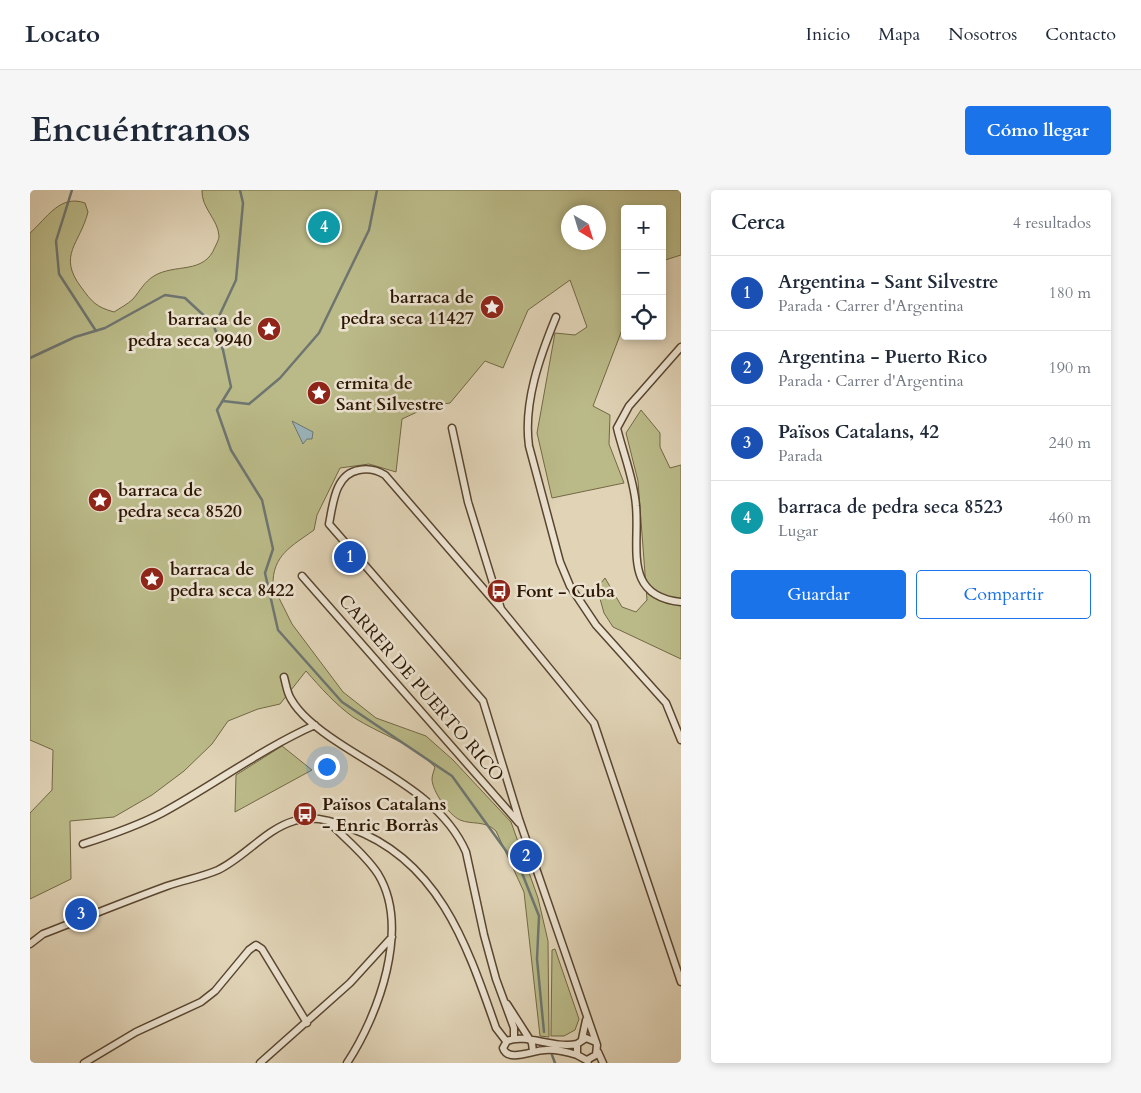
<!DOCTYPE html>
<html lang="es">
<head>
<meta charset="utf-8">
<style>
  body { margin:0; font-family:Cardo,serif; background:#f6f6f7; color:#1f2937 }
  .controls { position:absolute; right:15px; top:15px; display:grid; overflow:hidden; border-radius:5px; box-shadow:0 2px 8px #0003 }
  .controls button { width:45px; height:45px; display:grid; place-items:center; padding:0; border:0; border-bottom:1px solid #e0e1e3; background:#fff; color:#1f2937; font:25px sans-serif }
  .compass { position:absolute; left:531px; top:15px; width:45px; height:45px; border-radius:50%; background:#fff; box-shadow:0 2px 8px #0003; rotate:142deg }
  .you { position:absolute; left:296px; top:576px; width:18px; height:18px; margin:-12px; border:4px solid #fff; border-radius:50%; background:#1a73e8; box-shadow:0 0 0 8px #1a73e833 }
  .badge { display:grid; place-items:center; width:32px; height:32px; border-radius:50%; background:#1a73e8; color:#fff; font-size:16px; font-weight:700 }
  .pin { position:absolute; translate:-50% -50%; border:2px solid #fff; box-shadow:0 1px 5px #0006 }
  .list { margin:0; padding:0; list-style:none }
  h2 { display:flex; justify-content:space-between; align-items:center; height:65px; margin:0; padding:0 20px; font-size:21px }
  h2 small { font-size:16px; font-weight:400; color:#747a83 }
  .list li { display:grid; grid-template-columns:32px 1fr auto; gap:15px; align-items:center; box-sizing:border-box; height:75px; padding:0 20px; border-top:1px solid #e0e1e3 }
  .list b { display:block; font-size:19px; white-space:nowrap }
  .list p { margin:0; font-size:16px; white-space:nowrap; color:#747a83 }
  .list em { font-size:16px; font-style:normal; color:#747a83 }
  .actions { display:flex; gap:10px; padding:15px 20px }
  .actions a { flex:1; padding:11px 0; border:1px solid #1a73e8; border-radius:5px; text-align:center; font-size:18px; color:#1a73e8 }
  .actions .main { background:#1a73e8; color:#fff }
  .icon { flex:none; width:28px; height:28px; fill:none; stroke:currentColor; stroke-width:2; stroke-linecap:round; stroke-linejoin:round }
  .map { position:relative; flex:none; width:651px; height:873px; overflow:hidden; border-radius:5px }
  header { display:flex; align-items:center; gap:30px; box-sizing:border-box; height:70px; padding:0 25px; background:#fff; border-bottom:1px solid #e0e1e3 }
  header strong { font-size:24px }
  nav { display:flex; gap:28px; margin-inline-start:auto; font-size:18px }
  .intro { display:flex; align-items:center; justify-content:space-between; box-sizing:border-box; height:120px; padding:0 30px }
  h1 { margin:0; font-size:35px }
  .button { padding:12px 22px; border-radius:5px; background:#1a73e8; color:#fff; font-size:18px; font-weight:700 }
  main { display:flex; gap:30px; padding:0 30px }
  aside { flex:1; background:#fff; border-radius:5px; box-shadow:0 2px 8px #0003 }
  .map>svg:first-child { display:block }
  .green { fill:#baba88; stroke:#736845; fill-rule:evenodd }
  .water { fill:#9ab4ba; stroke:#6e7570 }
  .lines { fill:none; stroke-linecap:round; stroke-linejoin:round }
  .stream { stroke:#6e7570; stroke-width:2.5 }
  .minor-casing { stroke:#59452f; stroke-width:9 }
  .minor { stroke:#ebe2d0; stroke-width:6 }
  .labels { text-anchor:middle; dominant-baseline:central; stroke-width:5; stroke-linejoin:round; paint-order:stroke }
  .poi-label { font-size:18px; font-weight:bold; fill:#2c1602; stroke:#ebe2d0; text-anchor:start }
  .street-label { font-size:18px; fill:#2c1602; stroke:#ebe2d0 }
</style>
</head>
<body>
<header>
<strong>Locato</strong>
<nav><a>Inicio</a><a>Mapa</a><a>Nosotros</a><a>Contacto</a></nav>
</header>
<div class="intro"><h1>Encuéntranos</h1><a class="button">Cómo llegar</a></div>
<main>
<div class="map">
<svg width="651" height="873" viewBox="0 0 651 873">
  <rect width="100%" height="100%" fill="#e0d3b6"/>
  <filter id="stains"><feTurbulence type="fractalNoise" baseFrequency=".004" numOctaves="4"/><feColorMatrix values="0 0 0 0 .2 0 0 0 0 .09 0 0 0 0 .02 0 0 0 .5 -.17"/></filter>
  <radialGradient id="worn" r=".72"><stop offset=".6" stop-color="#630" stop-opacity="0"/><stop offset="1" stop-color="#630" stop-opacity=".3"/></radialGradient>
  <path class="green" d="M 172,0 L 651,0 L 651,65 L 632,71 L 632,19 L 595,19 L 595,132 L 563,216 L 580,225 L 579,254 L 594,293 L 522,308 L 507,243 L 525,143 L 545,145 L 557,137 L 540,90 L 498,120 L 473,178 L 455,171 L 420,213 L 400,216 L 372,229 L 366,282 L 339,274 L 310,278 L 287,325 L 284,340 C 262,356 242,365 243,396 L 262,434 L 313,502 L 346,528 L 396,546 L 423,570 L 481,632 L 508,708 L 518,751 L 519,847 L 510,846 L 494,702 L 466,641 C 455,630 442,635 430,630 C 419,625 402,601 402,589 C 402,585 404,581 405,577 C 382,553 351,545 323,527 C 305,514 291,498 276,481 L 250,514 L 228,519 L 198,531 L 182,554 L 154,581 L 122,605 L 84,627 L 40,631 L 41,689 L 0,709 L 0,623 L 22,600 L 23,560 L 0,550 L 0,43 C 17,28 30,4 55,13 L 58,22 C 50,54 27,65 51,97 C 62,112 66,117 84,122 C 90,118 98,114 103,109 C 110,101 114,92 124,86 C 145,73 174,85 185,57 C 187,53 189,49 189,46 C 188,29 171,18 172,0 ZM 538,22 L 568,22 L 568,52 L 538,52 Z
    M 611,220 L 630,243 L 630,257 L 640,278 L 651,275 L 651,469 L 583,437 L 574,423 L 567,398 L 575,388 L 592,417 L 606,422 L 617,410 L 608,291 L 596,243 Z
    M 252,556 L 282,580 L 205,622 L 206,585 Z
    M 525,759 L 549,829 L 545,840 L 534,846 L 521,846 L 522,760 Z"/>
  <path class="water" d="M 262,231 L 283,242 L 282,249 L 277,249 L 273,254 Z"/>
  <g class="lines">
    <path class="stream" d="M 42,0 L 26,51 L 29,84 L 66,141
      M 184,137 L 206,90 L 213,13 L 210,0
      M 0,168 L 45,147 L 75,138 L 135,105 L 155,108 L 183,134 L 193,160 L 201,197 L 187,220 L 201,260 L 232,310 L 243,359 L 235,383 L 248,440 L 312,512 L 422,586 L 492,683 L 509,726 L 507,769 L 514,842
      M 193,211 L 219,214 L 250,188 L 289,143 L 339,40 L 347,0
      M 522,865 L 525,873"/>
    <g class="minor-casing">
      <path id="minor" d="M 526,127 C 510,166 493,213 499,256 L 530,372 L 540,396 L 566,435 L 636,513 L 651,550
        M 651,157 L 599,216 L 587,238 C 593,263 604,289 606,316 C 610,356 592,406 651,412
        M 422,238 L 438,312 L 471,419 L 564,533 L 651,792
        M 272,386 L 489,633
        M 471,419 L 355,285 C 347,280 339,278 329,280 C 305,284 303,314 299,334 L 453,511 L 489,629 L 567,855 L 566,865 L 557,870
        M 254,487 C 256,494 257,503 261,509 C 271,527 292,542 309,553 C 354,583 413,609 436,662 L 454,745 L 466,789 L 484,838 L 484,849
        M 298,631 C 314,648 335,664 348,684 C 381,738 348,826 317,873
        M 53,654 C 81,645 107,636 132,623 C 184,595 231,559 285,535
        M 0,754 L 13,744 C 54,728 96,711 137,696 C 154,690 172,687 188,680 C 215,667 236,639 264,631 C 282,625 303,631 320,638 C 409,670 437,755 466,838 L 476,851
        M 477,814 L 502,853 L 503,862
        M 552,849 L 556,830
        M 547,854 C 523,859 496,843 477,851 L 473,858 C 478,873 503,860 515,860 C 525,859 537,862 547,865
        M 568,862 L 573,873
        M 558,871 L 547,865 L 547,854 L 556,848 L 566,852
        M 54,873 L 106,842 L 171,812 L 185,801 L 219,760 L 226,755 L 232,759 L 277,833
        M 230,873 L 320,793 L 362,747"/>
    </g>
    <use href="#minor" class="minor"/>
  </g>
  <defs>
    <g id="sight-disc" transform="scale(1.25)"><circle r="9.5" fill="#8f2418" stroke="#ebe2d0"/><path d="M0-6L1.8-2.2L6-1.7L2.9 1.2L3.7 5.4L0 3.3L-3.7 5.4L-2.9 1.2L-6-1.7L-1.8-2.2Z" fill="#fff"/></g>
    <g id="bus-disc" transform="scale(1.25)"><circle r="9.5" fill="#8f2418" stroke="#ebe2d0"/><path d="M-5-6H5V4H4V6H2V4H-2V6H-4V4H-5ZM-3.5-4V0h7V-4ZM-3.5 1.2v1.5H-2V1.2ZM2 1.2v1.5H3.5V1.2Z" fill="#fff"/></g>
  </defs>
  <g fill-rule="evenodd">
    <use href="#sight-disc" x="462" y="117"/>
    <use href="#sight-disc" x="239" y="139"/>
    <use href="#sight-disc" x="289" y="203"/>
    <use href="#sight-disc" x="70" y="310"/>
    <use href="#sight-disc" x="122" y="389"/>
    <use href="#bus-disc" x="469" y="401"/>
    <use href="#bus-disc" x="275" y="624"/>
  </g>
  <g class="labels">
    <g class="poi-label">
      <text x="444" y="107" text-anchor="end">barraca de<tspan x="444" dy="21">pedra seca 11427</tspan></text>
      <text x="222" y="129" text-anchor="end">barraca de<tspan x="222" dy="21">pedra seca 9940</tspan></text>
      <text x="306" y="193">ermita de<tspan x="306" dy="21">Sant Silvestre</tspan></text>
      <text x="88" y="300">barraca de<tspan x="88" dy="21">pedra seca 8520</tspan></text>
      <text x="140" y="379">barraca de<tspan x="140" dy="21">pedra seca 8422</tspan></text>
      <text x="486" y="401">Font - Cuba</text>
      <text x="292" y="614">Països Catalans<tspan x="292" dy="21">- Enric Borràs</tspan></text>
    </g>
    <g class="street-label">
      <text transform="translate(391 498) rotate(49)">CARRER DE PUERTO RICO</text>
    </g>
  </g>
  <rect width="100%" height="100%" filter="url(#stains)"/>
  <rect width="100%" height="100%" fill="url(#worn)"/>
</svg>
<div class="controls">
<button>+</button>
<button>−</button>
<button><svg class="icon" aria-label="locate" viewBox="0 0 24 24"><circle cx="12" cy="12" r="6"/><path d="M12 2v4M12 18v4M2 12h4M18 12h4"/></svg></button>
</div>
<svg class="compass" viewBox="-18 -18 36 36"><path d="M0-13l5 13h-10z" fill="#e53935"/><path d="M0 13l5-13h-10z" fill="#747a83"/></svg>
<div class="you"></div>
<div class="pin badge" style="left:320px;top:367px;background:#1a4fb4">1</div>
<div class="pin badge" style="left:496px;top:666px;background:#1a4fb4">2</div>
<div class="pin badge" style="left:51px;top:724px;background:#1a4fb4">3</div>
<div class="pin badge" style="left:294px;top:37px;background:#0f9aa8">4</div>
</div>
<aside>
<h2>Cerca<small>4 resultados</small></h2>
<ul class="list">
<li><span class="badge" style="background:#1a4fb4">1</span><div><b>Argentina - Sant Silvestre</b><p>Parada · Carrer d'Argentina</p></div><em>180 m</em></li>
<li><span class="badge" style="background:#1a4fb4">2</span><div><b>Argentina - Puerto Rico</b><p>Parada · Carrer d'Argentina</p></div><em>190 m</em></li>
<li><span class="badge" style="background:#1a4fb4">3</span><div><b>Països Catalans, 42</b><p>Parada</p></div><em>240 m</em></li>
<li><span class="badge" style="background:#0f9aa8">4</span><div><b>barraca de pedra seca 8523</b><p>Lugar</p></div><em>460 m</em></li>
</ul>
<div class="actions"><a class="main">Guardar</a><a>Compartir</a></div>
</aside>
</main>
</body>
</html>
